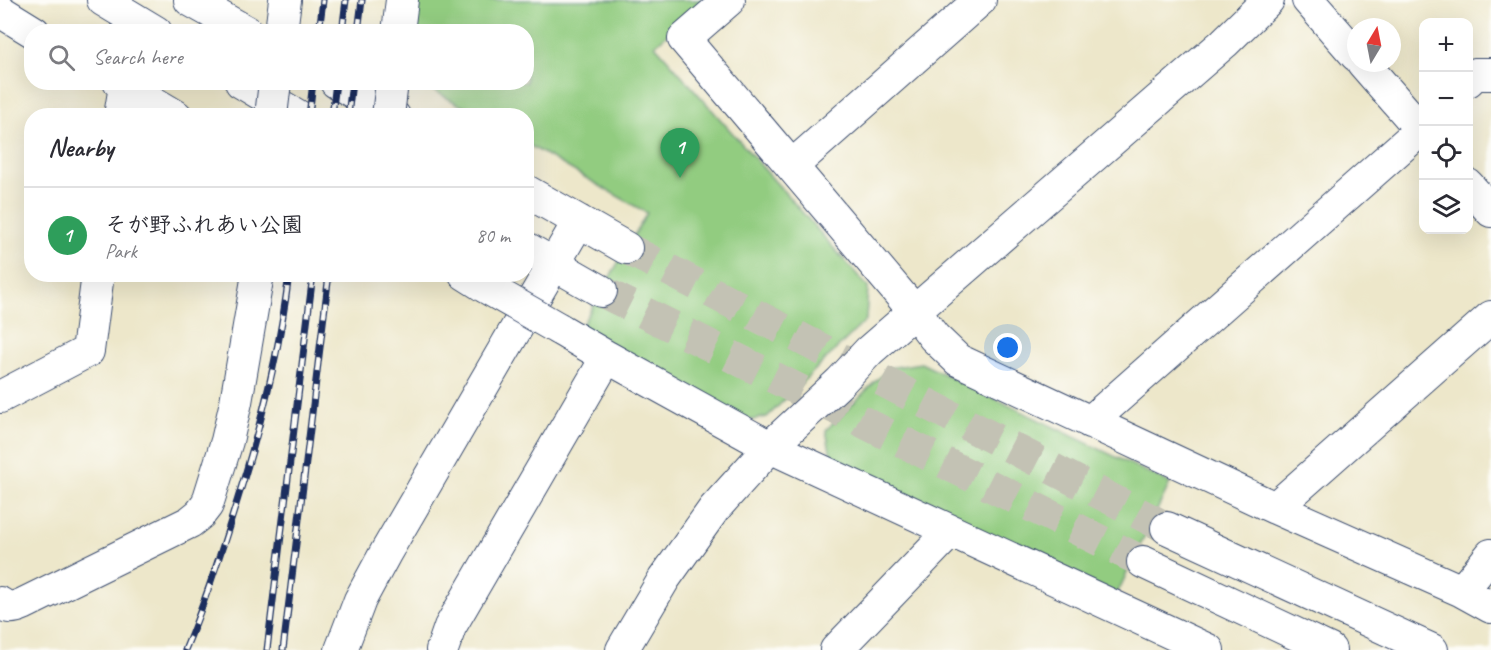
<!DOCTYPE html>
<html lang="en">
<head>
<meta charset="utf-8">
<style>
  body { margin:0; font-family:Caveat,"Klee One",sans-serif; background:#f7f7f7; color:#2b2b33 }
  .controls { position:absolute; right:18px; top:18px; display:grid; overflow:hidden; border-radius:12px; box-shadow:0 6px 24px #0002 }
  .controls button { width:54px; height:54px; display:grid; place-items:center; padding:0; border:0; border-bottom:2px solid #e1e1e2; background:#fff; color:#2b2b33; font:30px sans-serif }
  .compass { position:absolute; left:1347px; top:18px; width:54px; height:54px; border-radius:50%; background:#fff; box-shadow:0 6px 24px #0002; rotate:10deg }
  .you { position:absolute; left:1008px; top:348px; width:21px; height:21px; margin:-15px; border:4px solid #fff; border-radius:50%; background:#1a73e8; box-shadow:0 0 0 9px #1a73e833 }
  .badge { display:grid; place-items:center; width:39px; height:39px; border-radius:50%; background:#d1495b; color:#fff; font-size:20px; font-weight:700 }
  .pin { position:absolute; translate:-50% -50px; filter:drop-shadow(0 2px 3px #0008) }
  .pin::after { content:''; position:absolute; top:32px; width:21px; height:18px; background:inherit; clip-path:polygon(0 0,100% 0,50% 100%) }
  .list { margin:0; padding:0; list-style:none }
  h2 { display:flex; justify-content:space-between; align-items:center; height:78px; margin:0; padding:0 24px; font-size:26px }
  h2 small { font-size:20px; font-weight:400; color:#7c7c81 }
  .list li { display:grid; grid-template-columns:39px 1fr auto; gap:18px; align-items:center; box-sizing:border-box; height:96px; padding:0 24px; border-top:2px solid #e1e1e2 }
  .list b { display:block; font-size:22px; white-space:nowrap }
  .list p { margin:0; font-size:20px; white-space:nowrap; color:#7c7c81 }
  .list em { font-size:20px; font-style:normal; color:#7c7c81 }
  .icon { flex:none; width:33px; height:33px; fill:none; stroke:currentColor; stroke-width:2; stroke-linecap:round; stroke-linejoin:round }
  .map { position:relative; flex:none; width:1491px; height:650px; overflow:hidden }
  .search { position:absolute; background:#fff; box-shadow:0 6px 24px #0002; left:24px; top:24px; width:510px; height:66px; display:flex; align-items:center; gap:15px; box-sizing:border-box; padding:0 21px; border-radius:24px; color:#7c7c81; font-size:22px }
  .panel { position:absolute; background:#fff; box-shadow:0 6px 24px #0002; left:24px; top:108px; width:510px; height:174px; border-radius:24px }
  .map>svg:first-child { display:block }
  .green { fill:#92cc80; stroke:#567e6f; stroke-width:1.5 }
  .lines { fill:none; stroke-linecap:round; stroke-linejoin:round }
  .minor-tunnel { stroke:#c3c2b4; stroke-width:32; stroke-dasharray:32 16; stroke-linecap:butt }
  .minor-casing { stroke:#3a4b6e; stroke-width:34 }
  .minor { stroke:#fff; stroke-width:32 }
  .rail-casing { stroke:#1b2f5e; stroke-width:7 }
  .rail { stroke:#fdfcf7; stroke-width:4.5; stroke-dasharray:14; stroke-linecap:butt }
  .minor-bridge-casing { stroke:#3a4b6e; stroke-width:34; stroke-linecap:butt }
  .minor-bridge { stroke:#fff; stroke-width:32 }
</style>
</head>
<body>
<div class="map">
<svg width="1491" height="650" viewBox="0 0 1491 650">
  <rect width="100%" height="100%" fill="#fdfcf7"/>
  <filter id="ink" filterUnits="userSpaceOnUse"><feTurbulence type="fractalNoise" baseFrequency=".0167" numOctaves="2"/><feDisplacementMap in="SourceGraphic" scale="12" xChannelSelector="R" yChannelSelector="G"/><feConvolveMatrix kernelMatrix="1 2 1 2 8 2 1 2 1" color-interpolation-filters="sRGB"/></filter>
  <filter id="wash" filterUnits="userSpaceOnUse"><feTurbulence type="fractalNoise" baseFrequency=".008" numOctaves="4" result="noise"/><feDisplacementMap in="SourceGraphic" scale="24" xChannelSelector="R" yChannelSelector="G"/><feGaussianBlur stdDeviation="1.35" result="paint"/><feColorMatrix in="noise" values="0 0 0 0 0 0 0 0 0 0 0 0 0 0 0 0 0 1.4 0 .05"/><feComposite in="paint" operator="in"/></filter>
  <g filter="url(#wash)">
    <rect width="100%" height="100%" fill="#ede7ca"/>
    <path class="green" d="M 410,0 L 706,0 L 655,45 L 868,287 L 866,320 L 767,417 L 742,422 L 579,330 L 647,213 L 527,144 L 526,116 L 478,115 L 420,83 L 526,82 L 526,32 L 407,32 Z
      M 921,363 L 1170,483 L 1115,598 L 833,466 L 826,430 L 889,368 Z"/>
  </g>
  <g filter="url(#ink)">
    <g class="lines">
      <path class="minor-tunnel" d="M 626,248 L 1167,528
        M 601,291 L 1143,562"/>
      <g class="minor-casing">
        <path id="minor" d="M 103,0 L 156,32
          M 190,0 L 247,32
          M 729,0 L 684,39 L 915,312 L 934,337 L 958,360 L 1275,508 L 1491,317
          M 1308,0 L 1356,55
          M 0,11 L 34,32
          M 281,32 L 285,0
          M 398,32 L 402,0
          M 1363,63 L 1424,133
          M 1468,81 L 1475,74 L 1491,74
          M 119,82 L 176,116
          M 241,82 L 298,116
          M 336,82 L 394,116
          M 120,116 L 125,86
          M 792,166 L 980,0
          M 1468,185 L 1491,211
          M 526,191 L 626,248
          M 526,248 L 601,291
          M 465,274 L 484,286
          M 559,329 L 607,357 L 770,447 L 1208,650
          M 0,397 L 88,351 L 98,274
          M 1090,422 L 1424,127
          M 1275,508 L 1462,591 L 1491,607
          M 1167,528 L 1432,650
          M 1143,562 L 1330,650
          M 1462,591 L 1491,555
          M 0,603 C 8,609 14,608 23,604 L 190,522 L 200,514 L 207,505 L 227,441 L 236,402 L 258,274
          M 341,650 L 360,600 L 386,552 L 579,221
          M 442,650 L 450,627 L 607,357
          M 622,650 L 664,579 L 714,509 L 770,447 L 840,382 L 869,351 L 1224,43 L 1268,0
          M 836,650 L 951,531"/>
      </g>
      <use href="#minor" class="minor"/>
      <g class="rail-casing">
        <path id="rail" d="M 319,32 L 323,0
          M 342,32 L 346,0
          M 358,32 L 362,0
          M 309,116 L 313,82
          M 332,116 L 336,82
          M 348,116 L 352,82
          M 185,650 C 206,600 222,550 238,498 C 261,425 280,350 289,274
          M 267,650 L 313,274
          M 283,650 L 329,274"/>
      </g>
      <use href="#rail" class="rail"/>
      <g class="minor-bridge-casing">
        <path id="minor-bridge" d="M 271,116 L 275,82
          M 388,116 L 392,82
          M 484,286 L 559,329"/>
      </g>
      <use href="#minor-bridge" class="minor-bridge"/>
    </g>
  </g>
</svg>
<div class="controls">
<button>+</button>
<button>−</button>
<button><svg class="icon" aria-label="locate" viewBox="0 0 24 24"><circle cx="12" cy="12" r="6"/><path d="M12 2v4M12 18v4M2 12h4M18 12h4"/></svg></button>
<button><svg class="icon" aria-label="layers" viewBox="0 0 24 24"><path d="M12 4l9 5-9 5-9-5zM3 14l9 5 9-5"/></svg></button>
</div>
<svg class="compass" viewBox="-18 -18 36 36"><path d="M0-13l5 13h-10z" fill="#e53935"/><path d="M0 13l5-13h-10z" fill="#7c7c81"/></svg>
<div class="you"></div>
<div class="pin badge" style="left:680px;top:178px;background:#2e9e5b">1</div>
<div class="search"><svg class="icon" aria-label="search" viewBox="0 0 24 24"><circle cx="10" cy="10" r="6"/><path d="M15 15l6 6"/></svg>Search here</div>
<section class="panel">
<h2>Nearby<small></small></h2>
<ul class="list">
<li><span class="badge" style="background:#2e9e5b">1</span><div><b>そが野ふれあい公園</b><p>Park</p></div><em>80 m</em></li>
</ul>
</section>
</div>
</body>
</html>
